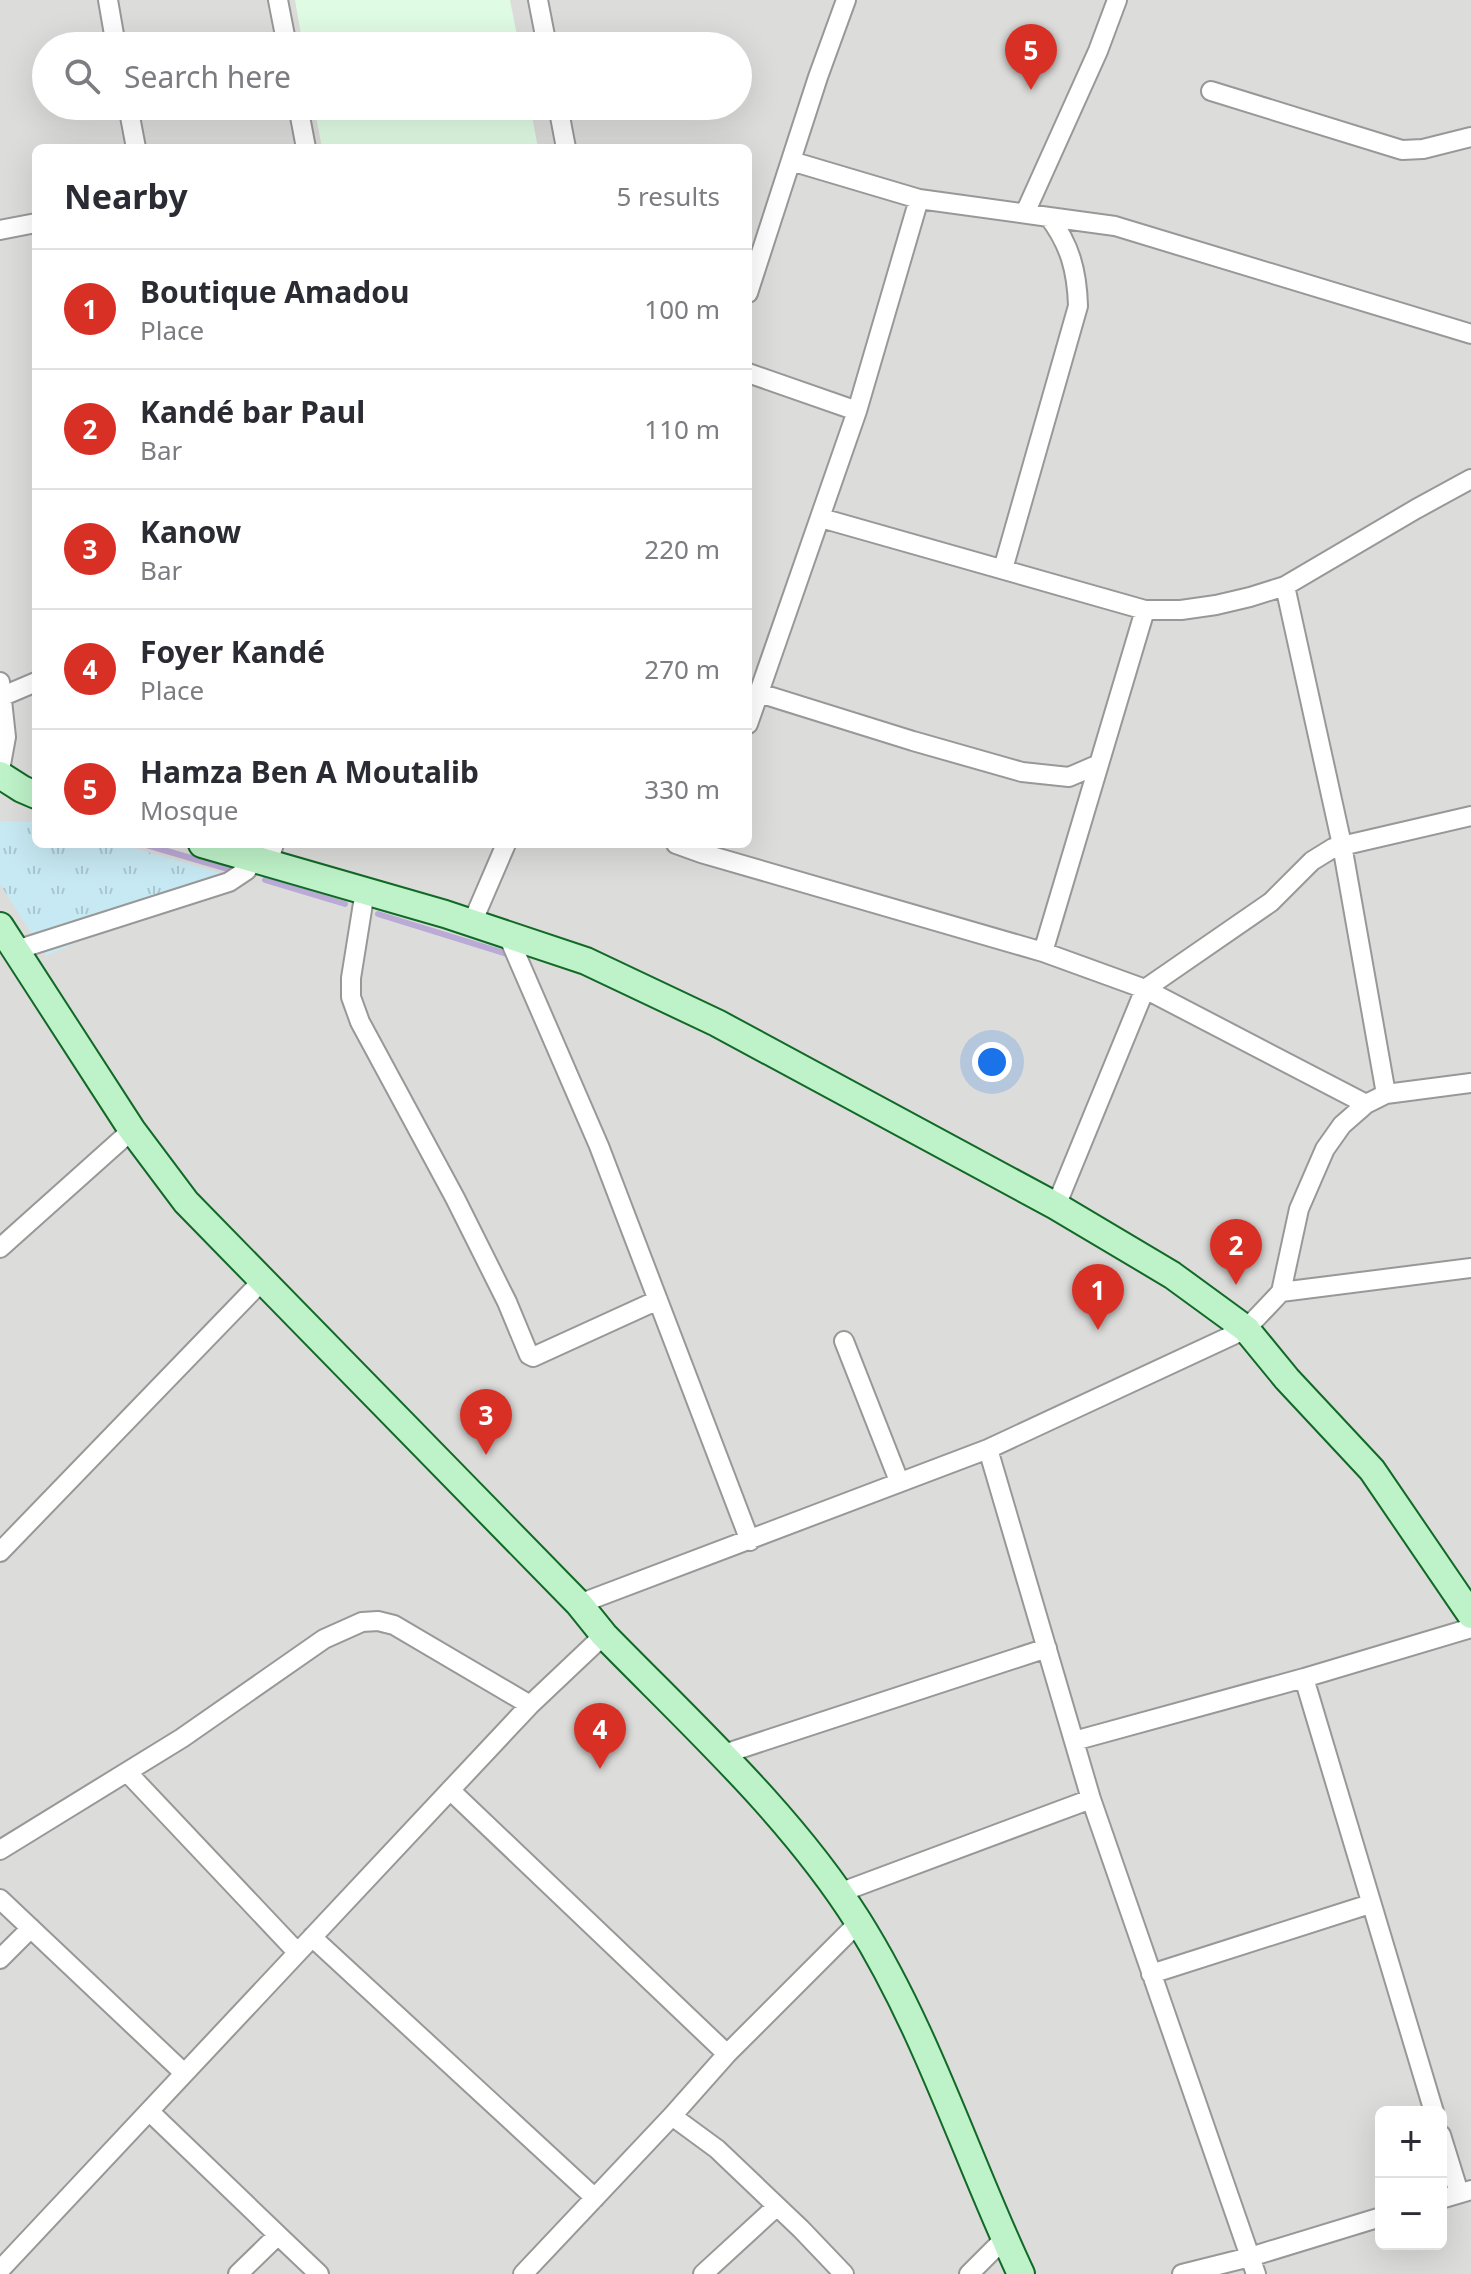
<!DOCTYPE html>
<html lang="en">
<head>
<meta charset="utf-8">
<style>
  body { margin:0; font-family:"Noto Sans",sans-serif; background:#f2f2f3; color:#2b2b33 }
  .controls { position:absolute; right:24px; bottom:24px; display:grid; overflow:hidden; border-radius:12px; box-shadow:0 8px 32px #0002 }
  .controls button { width:72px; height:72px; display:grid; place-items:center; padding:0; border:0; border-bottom:2px solid #e1e1e2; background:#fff; color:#2b2b33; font:40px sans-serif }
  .you { position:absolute; left:992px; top:1062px; width:28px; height:28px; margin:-20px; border:6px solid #fff; border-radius:50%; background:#1a73e8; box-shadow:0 0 0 12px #1a73e833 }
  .badge { display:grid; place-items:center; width:52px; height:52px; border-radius:50%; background:#d93025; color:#fff; font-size:26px; font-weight:700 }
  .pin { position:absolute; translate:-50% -66px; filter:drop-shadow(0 2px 4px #0008) }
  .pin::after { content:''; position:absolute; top:42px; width:28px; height:24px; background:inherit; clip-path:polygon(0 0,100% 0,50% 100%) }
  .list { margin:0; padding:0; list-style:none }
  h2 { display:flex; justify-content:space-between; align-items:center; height:104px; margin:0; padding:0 32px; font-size:34px }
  h2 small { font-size:26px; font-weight:400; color:#7c7c81 }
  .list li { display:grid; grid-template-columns:52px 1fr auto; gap:24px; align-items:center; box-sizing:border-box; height:120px; padding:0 32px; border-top:2px solid #e1e1e2 }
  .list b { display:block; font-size:30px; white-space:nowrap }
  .list p { margin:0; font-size:26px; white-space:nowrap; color:#7c7c81 }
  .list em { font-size:26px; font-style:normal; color:#7c7c81 }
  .icon { flex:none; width:44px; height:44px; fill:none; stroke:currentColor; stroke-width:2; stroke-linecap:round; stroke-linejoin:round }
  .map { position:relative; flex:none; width:1471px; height:2274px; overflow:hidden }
  .search { position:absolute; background:#fff; box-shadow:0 8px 32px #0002; left:32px; top:32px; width:720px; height:88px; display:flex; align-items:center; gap:20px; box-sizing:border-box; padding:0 28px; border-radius:44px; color:#7c7c81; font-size:30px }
  .panel { position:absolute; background:#fff; box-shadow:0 8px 32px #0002; left:32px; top:144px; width:720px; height:704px; border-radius:12px }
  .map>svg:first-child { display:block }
  .residential { fill:#dcdcdb; fill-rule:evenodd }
  .education { fill:#e0fbe4 }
  .park { fill:url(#park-tufts) }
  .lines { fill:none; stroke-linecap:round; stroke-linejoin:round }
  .stream { stroke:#baaad6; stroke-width:6 }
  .street-casing { stroke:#989898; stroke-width:22 }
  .secondary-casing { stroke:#116926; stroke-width:30 }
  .street { stroke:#fff; stroke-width:18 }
  .secondary { stroke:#bef2c8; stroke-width:26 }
</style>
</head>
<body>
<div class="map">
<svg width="1471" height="2274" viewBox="0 0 1471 2274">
  <defs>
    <pattern id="park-tufts" width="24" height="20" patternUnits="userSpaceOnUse" patternTransform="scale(2)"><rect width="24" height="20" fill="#c7e9f3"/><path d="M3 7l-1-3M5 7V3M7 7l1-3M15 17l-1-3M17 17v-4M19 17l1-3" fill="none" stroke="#aac7d0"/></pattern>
  </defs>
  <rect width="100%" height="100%" fill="#e7eee5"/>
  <path class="residential" d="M 0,0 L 1471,0 L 1471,2274 L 0,2274 ZM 46,46 L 738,46 L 738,106 L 46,106 ZM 36,148 L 748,148 L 748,844 L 36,844 ZM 1381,2112 L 1441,2112 L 1441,2244 L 1381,2244 Z"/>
  <path class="education" d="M 295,0 L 510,0 L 519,46 L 303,46 Z
    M 314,106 L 530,106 L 538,148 L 322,148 Z"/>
  <path class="park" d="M 0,821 L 36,822 L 36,844 L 119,844 L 228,875 L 46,956 L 0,884 Z"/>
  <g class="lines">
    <path class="stream" d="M 143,844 L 228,869
      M 265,880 L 345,904
      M 378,914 L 510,955"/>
    <g class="street-casing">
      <path id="street" d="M 108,0 L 116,46
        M 278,0 L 287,46
        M 538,0 L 547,46
        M 1211,91 L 1402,150 L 1423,149 L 1471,137
        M 128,106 L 136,148
        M 298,106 L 306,148
        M 558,106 L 566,148
        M 791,161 L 919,199 L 1049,217 C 1070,245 1077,271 1078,306 L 1003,569
        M 1025,213 L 1098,51 L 1117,0
        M 1049,217 L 1115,226 L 1471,334
        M 0,230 L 36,223
        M 748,293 L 818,77 L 846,0
        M 748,373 L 857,411
        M 821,518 L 1145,610 L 1181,610 L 1216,605 L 1250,597 L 1285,586 L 1416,509 L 1471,479
        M 1285,586 L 1342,845 L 1386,1094
        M 0,682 L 6,737 L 0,770
        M 759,693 L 913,741 L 1022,772 L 1069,777 L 1099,764
        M 3,696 L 36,682
        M 748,724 L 857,411 L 919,199
        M 676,844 L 701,853 L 1043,952 L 1145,610
        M 268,863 L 274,844
        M 365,891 L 351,978 L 351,997 L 360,1022 L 455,1198 L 507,1302 L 529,1355 L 533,1357 L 658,1300
        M 472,923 L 506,844
        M 508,936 L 599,1146 L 750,1541
        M 16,950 L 229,882 L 247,870 L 250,859
        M 1043,952 L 1145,989 L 1366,1104
        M 1056,1206 L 1145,989 L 1271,902 L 1312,861 L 1333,848 L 1471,816
        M 0,1248 L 132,1130
        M 1281,1292 L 1299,1209 L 1325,1149 L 1342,1125 L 1366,1104 L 1386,1094 L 1471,1083
        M 844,1341 L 899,1481
        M 988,1449 L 1091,1799 L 1256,2274
        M 0,1552 L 262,1281
        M 579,1604 L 988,1449 L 1246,1329 L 1281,1292 L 1471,1268
        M 1304,1678 L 1434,2112
        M 1074,1741 L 1304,1678 L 1471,1628
        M 721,1755 L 1047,1648
        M 127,1772 L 297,1952
        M 450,1790 L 727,2054
        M 0,1850 L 182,1738 L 324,1639 L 362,1622 L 378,1621 L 394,1625 L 530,1705
        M 839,1893 L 1091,1799
        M 0,1899 L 184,2073
        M 312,1937 L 595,2198
        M 0,1959 L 31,1928
        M 1151,1974 L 1370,1904
        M 149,2111 L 278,2235
        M 672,2116 L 717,2149 L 801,2229 L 844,2274
        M 1441,2135 L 1459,2193
        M 1441,2199 L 1471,2190
        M 0,2270 L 530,1705 L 604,1635
        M 238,2274 L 278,2235 L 319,2274
        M 523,2274 L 672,2116 L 727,2054 L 859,1922
        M 703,2274 L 776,2207
        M 969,2274 L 1004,2239
        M 1182,2274 L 1250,2257 L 1381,2217"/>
    </g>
    <g class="secondary-casing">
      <path id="secondary" d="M 0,775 L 22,789 L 36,795
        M 202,844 L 445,914 L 586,961 L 717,1023 L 1056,1206 L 1172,1275 L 1246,1329 L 1287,1379 L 1372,1470 L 1471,1615
        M 0,926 L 132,1130 L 186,1202 L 579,1604 L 604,1635 C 692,1725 791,1815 858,1921 C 927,2031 966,2157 1021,2274"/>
    </g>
    <use href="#street" class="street"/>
    <use href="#secondary" class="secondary"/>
  </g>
</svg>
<div class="controls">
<button>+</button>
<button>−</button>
</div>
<div class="you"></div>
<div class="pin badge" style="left:1098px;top:1330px">1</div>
<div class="pin badge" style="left:1236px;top:1285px">2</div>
<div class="pin badge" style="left:486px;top:1455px">3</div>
<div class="pin badge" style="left:600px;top:1769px">4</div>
<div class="pin badge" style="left:1031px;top:90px">5</div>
<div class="search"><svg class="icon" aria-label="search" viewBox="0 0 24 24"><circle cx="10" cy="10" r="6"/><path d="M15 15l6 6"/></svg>Search here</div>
<section class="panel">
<h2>Nearby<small>5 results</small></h2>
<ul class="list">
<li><span class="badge">1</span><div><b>Boutique Amadou</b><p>Place</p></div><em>100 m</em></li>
<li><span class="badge">2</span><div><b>Kandé bar Paul</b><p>Bar</p></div><em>110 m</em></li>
<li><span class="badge">3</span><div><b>Kanow</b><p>Bar</p></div><em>220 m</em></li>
<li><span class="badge">4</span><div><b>Foyer Kandé</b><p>Place</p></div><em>270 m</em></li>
<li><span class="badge">5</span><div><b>Hamza Ben A Moutalib</b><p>Mosque</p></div><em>330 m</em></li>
</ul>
</section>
</div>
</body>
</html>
